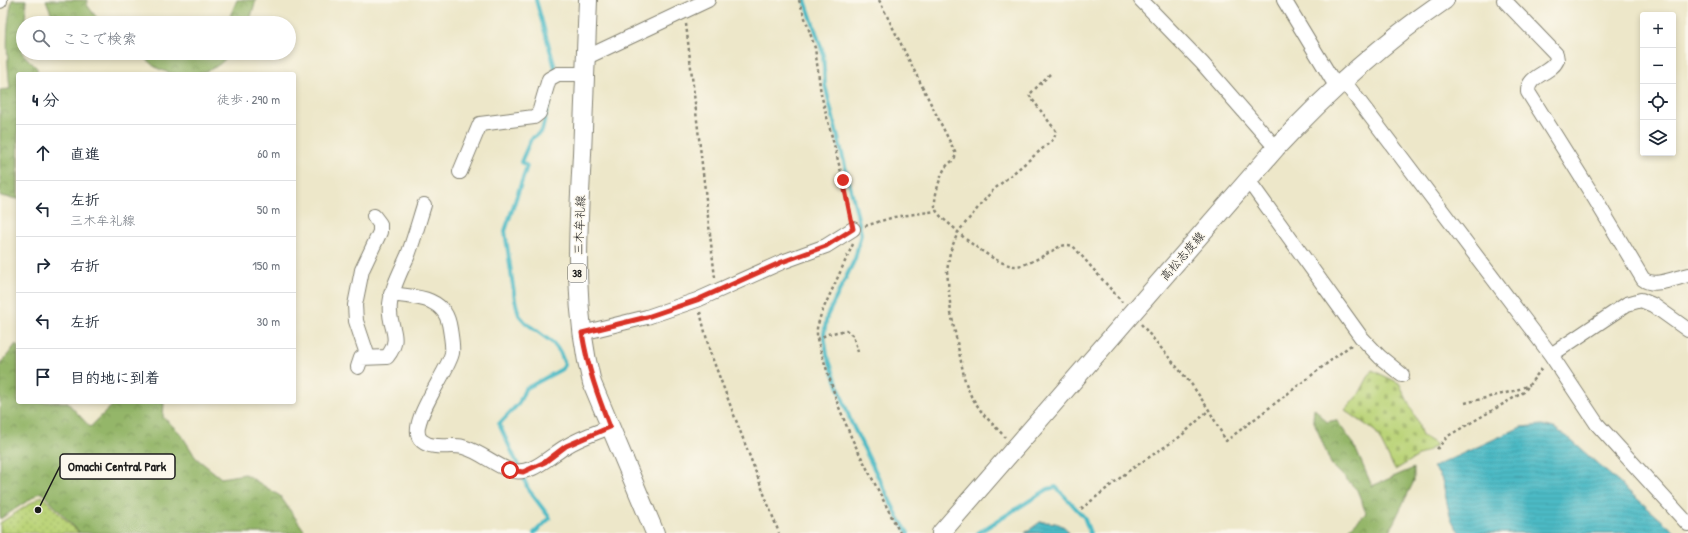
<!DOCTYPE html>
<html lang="ja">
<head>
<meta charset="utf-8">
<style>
  body { margin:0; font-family:"Patrick Hand","Klee One",sans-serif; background:#f2f2f3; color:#1f2937 }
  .controls { position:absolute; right:12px; top:12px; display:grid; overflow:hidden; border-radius:4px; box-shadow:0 2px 6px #0003 }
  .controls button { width:36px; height:36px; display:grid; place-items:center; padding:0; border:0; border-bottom:1px solid #e0e1e3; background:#fff; color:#1f2937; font:20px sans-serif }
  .stop { position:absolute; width:12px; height:12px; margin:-9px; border:3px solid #d93025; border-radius:50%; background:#fff }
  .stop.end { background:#d93025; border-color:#fff; box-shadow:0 1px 4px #0008 }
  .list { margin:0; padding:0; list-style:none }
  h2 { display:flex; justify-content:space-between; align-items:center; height:52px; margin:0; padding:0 16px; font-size:17px }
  h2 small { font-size:13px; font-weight:400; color:#747a83 }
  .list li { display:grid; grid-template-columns:26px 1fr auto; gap:12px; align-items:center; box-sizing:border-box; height:56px; padding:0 16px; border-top:1px solid #e0e1e3 }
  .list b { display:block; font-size:15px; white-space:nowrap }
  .list p { margin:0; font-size:13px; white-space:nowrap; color:#747a83 }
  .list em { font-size:13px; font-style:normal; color:#747a83 }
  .icon { flex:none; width:22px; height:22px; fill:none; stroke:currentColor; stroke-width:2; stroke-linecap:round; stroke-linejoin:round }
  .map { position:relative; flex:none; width:1688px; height:533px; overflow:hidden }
  .search { position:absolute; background:#fff; box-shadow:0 2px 6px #0003; left:16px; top:16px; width:280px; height:44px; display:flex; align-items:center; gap:10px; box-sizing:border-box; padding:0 14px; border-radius:22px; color:#747a83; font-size:15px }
  .panel { position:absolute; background:#fff; box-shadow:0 2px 6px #0003; left:16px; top:72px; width:280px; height:332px; border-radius:4px }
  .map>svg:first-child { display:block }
  .grass { fill:url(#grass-dots); stroke:#6c784a }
  .forest { fill:url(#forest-crowns); stroke:#586942 }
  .cemetery { fill:url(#cemetery-stones); stroke:#6c784a }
  .water { fill:url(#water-rules); stroke:#346b70 }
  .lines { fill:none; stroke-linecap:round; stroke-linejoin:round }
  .stream { stroke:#4cbac5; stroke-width:4 }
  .minor-casing { stroke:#848272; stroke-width:16 }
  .major-casing { stroke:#848272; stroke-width:20 }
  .path { stroke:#848272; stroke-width:2.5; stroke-dasharray:3 3; stroke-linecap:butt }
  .minor { stroke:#fff; stroke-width:14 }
  .major { stroke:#fff; stroke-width:18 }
  .route { stroke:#d93025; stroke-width:5 }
  .labels { text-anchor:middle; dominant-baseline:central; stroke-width:3; stroke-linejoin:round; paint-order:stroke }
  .shield { fill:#fbf7ec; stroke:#5f5e5a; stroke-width:1 }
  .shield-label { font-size:11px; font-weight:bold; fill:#1c1c1c }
  .street-label { font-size:12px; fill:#1c1c1c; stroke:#fbf7ec }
  .leader { fill:none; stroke:#1c1c1c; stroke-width:1.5 }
  .callout-dot { fill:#1c1c1c; stroke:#fbf7ec; stroke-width:1.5 }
  .callout { fill:#fbf7ec; stroke:#1c1c1c; stroke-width:1.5 }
  .callout-label { font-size:13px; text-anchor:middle; font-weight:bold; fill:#1c1c1c }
</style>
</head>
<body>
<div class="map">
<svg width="1688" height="533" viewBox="0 0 1688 533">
  <defs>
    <pattern id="grass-dots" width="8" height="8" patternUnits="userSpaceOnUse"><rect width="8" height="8" fill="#bbd479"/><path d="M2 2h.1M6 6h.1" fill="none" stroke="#a0b568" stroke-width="1.8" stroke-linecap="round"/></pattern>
    <pattern id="forest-crowns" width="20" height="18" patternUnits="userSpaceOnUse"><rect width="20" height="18" fill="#94b669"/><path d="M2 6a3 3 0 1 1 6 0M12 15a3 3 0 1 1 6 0" fill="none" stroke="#789356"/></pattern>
    <pattern id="cemetery-stones" width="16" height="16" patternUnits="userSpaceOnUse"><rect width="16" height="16" fill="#bbd479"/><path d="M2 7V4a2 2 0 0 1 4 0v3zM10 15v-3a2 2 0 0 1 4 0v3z" fill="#a0b568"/></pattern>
    <pattern id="water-rules" width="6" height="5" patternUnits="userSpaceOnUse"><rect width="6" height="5" fill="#4cbac5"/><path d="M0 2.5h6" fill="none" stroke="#429fa9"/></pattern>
  </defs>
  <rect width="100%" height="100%" fill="#fbf7ec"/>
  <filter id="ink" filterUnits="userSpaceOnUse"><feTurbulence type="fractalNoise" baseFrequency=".025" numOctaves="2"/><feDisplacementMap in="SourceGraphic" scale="8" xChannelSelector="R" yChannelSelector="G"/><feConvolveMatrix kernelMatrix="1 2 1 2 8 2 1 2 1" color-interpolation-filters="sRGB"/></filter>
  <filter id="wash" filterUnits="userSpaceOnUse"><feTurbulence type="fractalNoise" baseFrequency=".012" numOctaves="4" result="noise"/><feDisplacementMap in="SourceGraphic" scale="16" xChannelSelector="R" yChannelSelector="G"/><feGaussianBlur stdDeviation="0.9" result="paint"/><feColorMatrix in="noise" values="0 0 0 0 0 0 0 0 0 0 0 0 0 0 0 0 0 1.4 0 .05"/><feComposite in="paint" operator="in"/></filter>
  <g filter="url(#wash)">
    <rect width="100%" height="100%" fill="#ede7c9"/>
    <path class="grass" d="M 42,496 L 79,533 L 0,533 L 0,523 Z"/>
    <path class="forest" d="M 12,0 L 26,0 L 25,23 L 23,23 L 22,53 L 37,68 L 37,74 L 18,74 L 18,199 L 0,196 L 0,90 L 10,89 C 7,59 5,29 12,0 Z
      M 46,0 L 87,0 L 87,5 L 101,23 L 65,23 L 54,20 Z
      M 237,0 L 256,0 L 249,23 L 227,23 Z
      M 140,53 L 161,53 L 167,57 L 203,53 L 230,53 C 216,75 182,80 159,69 C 152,66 146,58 140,53 Z
      M 16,344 L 18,346 L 18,402 L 67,402 L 90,427 L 116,402 L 164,402 L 163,417 L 181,434 L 196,458 L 221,478 L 245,474 L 280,496 L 306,533 L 80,533 L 41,492 L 0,519 L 0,365 Z
      M 1314,408 L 1327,422 L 1336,420 L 1353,443 L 1372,486 L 1414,468 L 1414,481 L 1389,532 L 1394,533 L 1345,533 L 1366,513 L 1357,490 L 1331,464 L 1313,419 Z"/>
    <path class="cemetery" d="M 1372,370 L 1399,383 L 1417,420 L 1422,436 L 1437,445 L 1395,470 L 1376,432 L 1345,410 L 1359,394 Z"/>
    <path class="water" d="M 1542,425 L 1554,428 L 1565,435 L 1676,533 L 1460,533 C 1447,519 1447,497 1442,480 C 1440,475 1436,471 1433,467 L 1521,427 Z
      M 1040,522 C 1050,522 1064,522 1069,533 L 1025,533 Z"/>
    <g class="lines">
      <path class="stream" d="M 536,0 L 555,68 L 554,73
        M 805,0 L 823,53 L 825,85 L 857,214 L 861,234 L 855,259 L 827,316 L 824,334 L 827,355 L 851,422 L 898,517 L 908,533
        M 518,465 L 499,424 L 519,403 L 525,389 L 562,369 L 565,365 L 560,352 L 553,343 L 526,323 L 519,315 L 515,300 L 505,231 L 527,166 L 521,162 L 531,139 L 542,131 L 550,98
        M 524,479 L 528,489 L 550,518 L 534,533
        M 978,533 L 1048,489 L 1056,487 L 1084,517 L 1090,533"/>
    </g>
  </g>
  <g filter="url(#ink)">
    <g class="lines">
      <g class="minor-casing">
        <path id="minor" d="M 1141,0 L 1202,63 L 1276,148
          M 1284,0 L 1336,86
          M 1504,0 L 1556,54 L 1557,60 C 1551,74 1527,75 1528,92 L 1595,199 L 1643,279 C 1654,288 1675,278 1688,275
          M 0,1 L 0,0
          M 587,57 L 708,0
          M 1343,80 L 1551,355 L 1597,424 L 1688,524
          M 460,172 L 480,124 L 534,117 L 539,113 L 549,79 L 558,74 L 586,74
          M 1248,180 L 1361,337 L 1380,357 L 1402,375
          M 391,294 C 403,296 419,296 430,301 C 443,307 448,315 450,329 C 451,336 453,346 452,353 C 449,371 404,427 422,441 C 433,450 450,444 463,447 C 479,451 493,464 509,470 C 531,477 548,457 565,447 C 579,438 595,433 610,427
          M 582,333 L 647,317 L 697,300 L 782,262 L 826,246 L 853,229
          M 1551,355 L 1627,304 L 1641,300 L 1653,305 L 1688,330
          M 368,357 L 356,321 L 355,305 L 362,270 L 380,232 L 380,224 L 374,216
          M 358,367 L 361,358 L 387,357 C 404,336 387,327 390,304 C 392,287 401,271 408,255 C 414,239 419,221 424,205"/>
      </g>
      <g class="major-casing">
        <path id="major" d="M 588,0 C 586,51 584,103 582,154 C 578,234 572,305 592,383 L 655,533
          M 941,533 L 1276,148 C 1328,92 1382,43 1445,0"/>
      </g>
      <path class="path" d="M 799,0 L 815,48 L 821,94 L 843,180 L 851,218
        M 879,0 L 956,154 C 954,162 949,162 945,168 C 940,176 932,202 936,210 C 940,218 952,225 958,232 L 950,252 L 947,271 L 951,313 L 965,381 L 971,396 L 983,414 L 1005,437
        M 686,24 L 715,278
        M 1050,74 L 1029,95 L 1056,131 L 1054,139 L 992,191 L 958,232 C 968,242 1001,267 1016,266 C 1028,265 1039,258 1050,252 C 1057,248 1064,243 1073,246 L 1122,302
        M 865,226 L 894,217 L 936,211
        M 853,244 L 821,314 L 817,328 L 817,339 L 838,405 L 852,439 L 900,533
        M 700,312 L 710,352 L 779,533
        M 1141,324 L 1192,385 L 1209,410 L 1226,441 L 1351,345
        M 817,339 L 828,334 L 846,330 L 853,336 L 858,352
        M 1465,403 L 1514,391 L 1529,385 L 1543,367
        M 1437,449 L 1448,436 L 1524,392 L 1529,385
        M 1081,509 L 1130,470 L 1181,436 L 1209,410"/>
      <use href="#minor" class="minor"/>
      <use href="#major" class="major"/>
    </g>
  </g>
  <g class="lines" filter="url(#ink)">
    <path class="route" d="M 510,470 L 523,472 L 545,462 L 566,446 L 610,427 C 597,394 588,369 582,333 L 647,317 L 697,300 L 782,262 L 826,246 L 853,229 L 843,180"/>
  </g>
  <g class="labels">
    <rect class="shield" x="568" y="264" width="18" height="18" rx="3"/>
    <g class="shield-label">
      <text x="577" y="273">38</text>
    </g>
    <g class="street-label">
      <text transform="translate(579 225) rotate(-88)">三木牟礼線</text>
      <text transform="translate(1182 256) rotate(-49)">高松志度線</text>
    </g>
  </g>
  <path class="leader" d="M38 510L60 466"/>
  <circle class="callout-dot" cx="38" cy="510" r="4"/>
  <rect class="callout" x="60" y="454" width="115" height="25" rx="4"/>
  <g class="callout-label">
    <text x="117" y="471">Omachi Central Park</text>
  </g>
</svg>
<div class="controls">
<button>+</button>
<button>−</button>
<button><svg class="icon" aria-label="locate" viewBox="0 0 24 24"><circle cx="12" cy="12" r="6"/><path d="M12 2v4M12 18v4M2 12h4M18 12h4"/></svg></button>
<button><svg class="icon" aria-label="layers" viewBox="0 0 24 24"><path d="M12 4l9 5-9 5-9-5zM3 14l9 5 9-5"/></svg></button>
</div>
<div class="stop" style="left:510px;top:470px"></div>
<div class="stop end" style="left:843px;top:180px"></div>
<div class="search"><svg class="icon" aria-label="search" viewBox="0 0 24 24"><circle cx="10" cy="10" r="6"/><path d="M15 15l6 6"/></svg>ここで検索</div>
<section class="panel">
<h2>4 分<small>徒歩 · 290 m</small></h2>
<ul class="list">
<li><svg class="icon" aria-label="ahead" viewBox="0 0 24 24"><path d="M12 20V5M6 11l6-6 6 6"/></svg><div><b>直進</b></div><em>60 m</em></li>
<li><svg class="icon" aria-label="left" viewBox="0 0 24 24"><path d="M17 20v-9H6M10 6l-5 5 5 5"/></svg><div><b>左折</b><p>三木牟礼線</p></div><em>50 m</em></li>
<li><svg class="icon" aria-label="right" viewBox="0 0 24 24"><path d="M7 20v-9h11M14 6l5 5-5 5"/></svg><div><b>右折</b></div><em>150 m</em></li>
<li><svg class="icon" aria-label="left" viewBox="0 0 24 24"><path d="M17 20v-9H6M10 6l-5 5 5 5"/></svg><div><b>左折</b></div><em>30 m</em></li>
<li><svg class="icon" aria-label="arrive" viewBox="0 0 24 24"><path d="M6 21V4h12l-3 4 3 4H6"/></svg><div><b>目的地に到着</b></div></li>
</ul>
</section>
</div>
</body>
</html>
